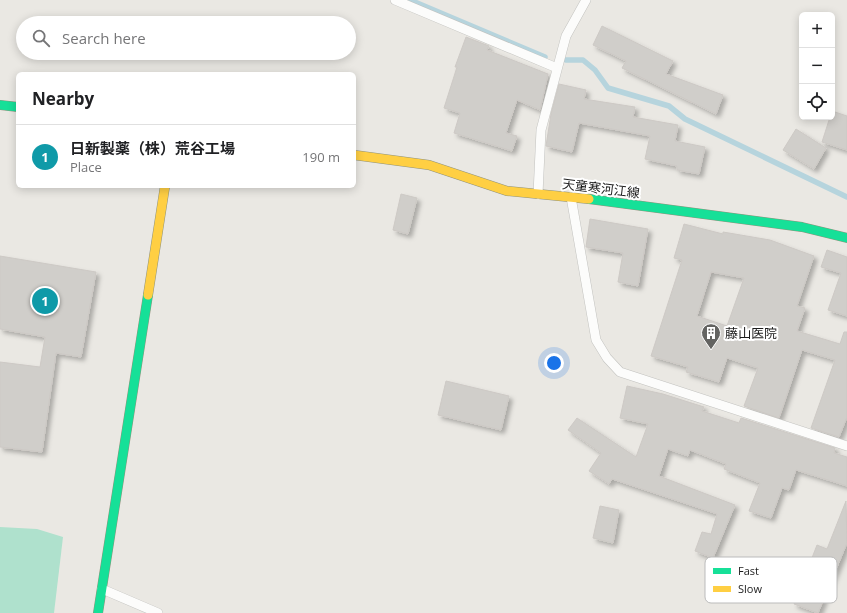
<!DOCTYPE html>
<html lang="en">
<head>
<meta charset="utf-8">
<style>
  body { margin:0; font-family:"Open Sans","Noto Sans JP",sans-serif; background:#f6f6f6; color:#202124 }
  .controls { position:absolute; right:12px; top:12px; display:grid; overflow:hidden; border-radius:6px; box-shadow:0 2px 10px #0003 }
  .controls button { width:36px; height:36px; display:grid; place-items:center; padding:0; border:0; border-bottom:1px solid #e0e0e0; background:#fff; color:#202124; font:20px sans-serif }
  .you { position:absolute; left:554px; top:363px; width:14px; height:14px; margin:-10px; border:3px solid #fff; border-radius:50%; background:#1a73e8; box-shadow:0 0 0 6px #1a73e833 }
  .badge { display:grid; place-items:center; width:26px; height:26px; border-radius:50%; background:#db2777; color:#fff; font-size:13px; font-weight:700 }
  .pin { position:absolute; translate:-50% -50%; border:2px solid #fff; box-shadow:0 1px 4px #0006 }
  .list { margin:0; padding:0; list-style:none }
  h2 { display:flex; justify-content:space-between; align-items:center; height:52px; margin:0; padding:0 16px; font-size:17px }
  h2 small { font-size:13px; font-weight:400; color:#757577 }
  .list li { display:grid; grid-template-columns:26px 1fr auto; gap:12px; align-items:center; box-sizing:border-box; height:64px; padding:0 16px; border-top:1px solid #e0e0e0 }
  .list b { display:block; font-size:15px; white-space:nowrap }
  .list p { margin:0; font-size:13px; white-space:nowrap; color:#757577 }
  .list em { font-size:13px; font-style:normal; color:#757577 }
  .icon { flex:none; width:22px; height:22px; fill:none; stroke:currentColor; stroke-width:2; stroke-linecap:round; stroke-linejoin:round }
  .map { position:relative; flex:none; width:847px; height:613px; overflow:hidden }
  .search { position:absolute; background:#fff; box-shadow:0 2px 10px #0003; left:16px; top:16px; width:340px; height:44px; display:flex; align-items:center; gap:10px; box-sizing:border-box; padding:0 14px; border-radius:22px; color:#757577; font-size:15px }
  .panel { position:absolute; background:#fff; box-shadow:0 2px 10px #0003; left:16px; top:72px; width:340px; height:116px; border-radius:6px }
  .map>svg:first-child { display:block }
  .pitch { fill:#afe1cd }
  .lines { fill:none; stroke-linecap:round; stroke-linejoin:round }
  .stream { stroke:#b6d4dd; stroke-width:5.5 }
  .building { fill:#d0ceca; stroke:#cdc9c5; fill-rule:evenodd; filter:url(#shadow) }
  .lane-casing { stroke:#c2c2bf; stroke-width:10 }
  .fast-casing { stroke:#90937c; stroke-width:10 }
  .slow-casing { stroke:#90937c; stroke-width:10 }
  .lane { stroke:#fcfcfb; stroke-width:9 }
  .fast { stroke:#16e098; stroke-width:9 }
  .slow { stroke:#ffcf43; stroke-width:9 }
  .labels { text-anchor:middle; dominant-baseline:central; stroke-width:4; stroke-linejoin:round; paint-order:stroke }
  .street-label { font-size:13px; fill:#1b1b1b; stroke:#fff }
  .poi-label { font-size:13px; fill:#1b1b1b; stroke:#fff; text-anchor:start }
  .key { fill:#fff; stroke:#bbb; stroke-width:1 }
  .key-label { font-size:11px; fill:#1b1b1b }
</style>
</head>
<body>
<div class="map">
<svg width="847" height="613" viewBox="0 0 847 613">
  <defs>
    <filter id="shadow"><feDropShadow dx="3.5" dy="3.5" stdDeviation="2" flood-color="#0004"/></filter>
  </defs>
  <rect width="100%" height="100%" fill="#eae8e3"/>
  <path class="pitch" d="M 0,527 L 37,529 L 63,537 L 54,613 L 0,613 Z"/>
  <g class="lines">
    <path class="stream" d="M 410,0 L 545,57
      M 566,60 L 583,60 L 595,70 L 608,88 L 669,106 L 685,119 L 847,197"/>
  </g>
  <path class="building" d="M 602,26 L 673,61 L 666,74 L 723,95 L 716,114 L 622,68 L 626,61 L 593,45 Z
    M 466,37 L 489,46 L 487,50 L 548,74 L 540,110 L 517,100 L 506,133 L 517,136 L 512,151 L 454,133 L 460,113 L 444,108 L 457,67 L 455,67 Z
    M 559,84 L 586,90 L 584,99 L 635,107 L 633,117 L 678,125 L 675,141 L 705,147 L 699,174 L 677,170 L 677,166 L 645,159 L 650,136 L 579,123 L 572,152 L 546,146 L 551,114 Z
    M 832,111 L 847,116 L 847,150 L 822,142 L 830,117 L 832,117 Z
    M 796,129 L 826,148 L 814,169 L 783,150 Z
    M 401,194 L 417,198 L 408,234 L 393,230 Z
    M 590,219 L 648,229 L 638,286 L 618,282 L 623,253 L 586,247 Z
    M 684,224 L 723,234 L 723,232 L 770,240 L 814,256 L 797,306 L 805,308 L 797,331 L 840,344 L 844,332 L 847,332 L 847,417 L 839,437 L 811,428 L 835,360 L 802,350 L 779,418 L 744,406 L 758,368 L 727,358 L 719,382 L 686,372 L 688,367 L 651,356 L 682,260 L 674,258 ZM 711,272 L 744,278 L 727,326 L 697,316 Z
    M 827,250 L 847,257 L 847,316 L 828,310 L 841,273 L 821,267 Z
    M 0,256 L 96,272 L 81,357 L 56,353 L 42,452 L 0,447 L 0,362 L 40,367 L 45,337 L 0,329 Z
    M 446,381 L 509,396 L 501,430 L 438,415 Z
    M 627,386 L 663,394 L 704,407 L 702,411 L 739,423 L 741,418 L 835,448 L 834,453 L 847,457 L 847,486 L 796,470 L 789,490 L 782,488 L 771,518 L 749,511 L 760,483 L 724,469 L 726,464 L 690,450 L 688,456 L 668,449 L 659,476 L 735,505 L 713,558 L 695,551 L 702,532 L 711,534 L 717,514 L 612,479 L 609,484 L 589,471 L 601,453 L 568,430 L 577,418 L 636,457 L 648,424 L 620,418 Z
    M 846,501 L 847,543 L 818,613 L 794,604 L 817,545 L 827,549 Z
    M 600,506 L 619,510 L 613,543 L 593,538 Z"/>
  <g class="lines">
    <g class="lane-casing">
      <path id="lane" d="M 395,0 L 557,68
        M 538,194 L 541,130 L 566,36 L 586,0
        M 571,197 L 596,340 L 607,358 L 620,372 L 847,446
        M 102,589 L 158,613"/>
    </g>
    <g class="fast-casing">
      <path id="fast" d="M 0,105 L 18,107
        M 589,199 L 802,227 L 847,238
        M 98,613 L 148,295"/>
    </g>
    <g class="slow-casing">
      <path id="slow" d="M 354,155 L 429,165 L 507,191 L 589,199
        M 148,295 L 165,186"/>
    </g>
    <use href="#lane" class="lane"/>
    <use href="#fast" class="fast"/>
    <use href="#slow" class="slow"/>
  </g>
  <defs>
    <g id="building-pin" transform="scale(1)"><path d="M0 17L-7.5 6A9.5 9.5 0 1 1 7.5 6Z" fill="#636361" stroke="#fff"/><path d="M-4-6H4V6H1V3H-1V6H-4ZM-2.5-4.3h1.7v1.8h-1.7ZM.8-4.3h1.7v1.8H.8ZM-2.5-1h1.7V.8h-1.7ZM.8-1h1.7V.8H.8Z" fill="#fff"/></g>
  </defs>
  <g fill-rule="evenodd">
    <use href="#building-pin" x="711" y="333"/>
  </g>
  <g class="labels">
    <g class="street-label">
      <text transform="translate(601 188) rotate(7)">天童寒河江線</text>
    </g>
    <g class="poi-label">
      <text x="725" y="333">藤山医院</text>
    </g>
  </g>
  <rect x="705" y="557" width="132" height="46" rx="6" class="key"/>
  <rect x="713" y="568" width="18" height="6" fill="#16e098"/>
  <rect x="713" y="586" width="18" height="6" fill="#ffcf43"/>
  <g class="key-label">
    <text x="738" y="575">Fast</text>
    <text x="738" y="593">Slow</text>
  </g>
</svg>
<div class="controls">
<button>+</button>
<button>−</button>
<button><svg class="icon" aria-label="locate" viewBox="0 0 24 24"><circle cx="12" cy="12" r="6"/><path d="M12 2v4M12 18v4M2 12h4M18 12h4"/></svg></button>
</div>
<div class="you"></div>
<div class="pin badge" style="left:45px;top:301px;background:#0f9aa8">1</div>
<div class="search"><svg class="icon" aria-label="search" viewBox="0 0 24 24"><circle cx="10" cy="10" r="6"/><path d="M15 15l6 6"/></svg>Search here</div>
<section class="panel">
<h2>Nearby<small></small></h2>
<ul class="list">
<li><span class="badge" style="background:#0f9aa8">1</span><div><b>日新製薬（株）荒谷工場</b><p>Place</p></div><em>190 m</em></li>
</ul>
</section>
</div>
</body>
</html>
